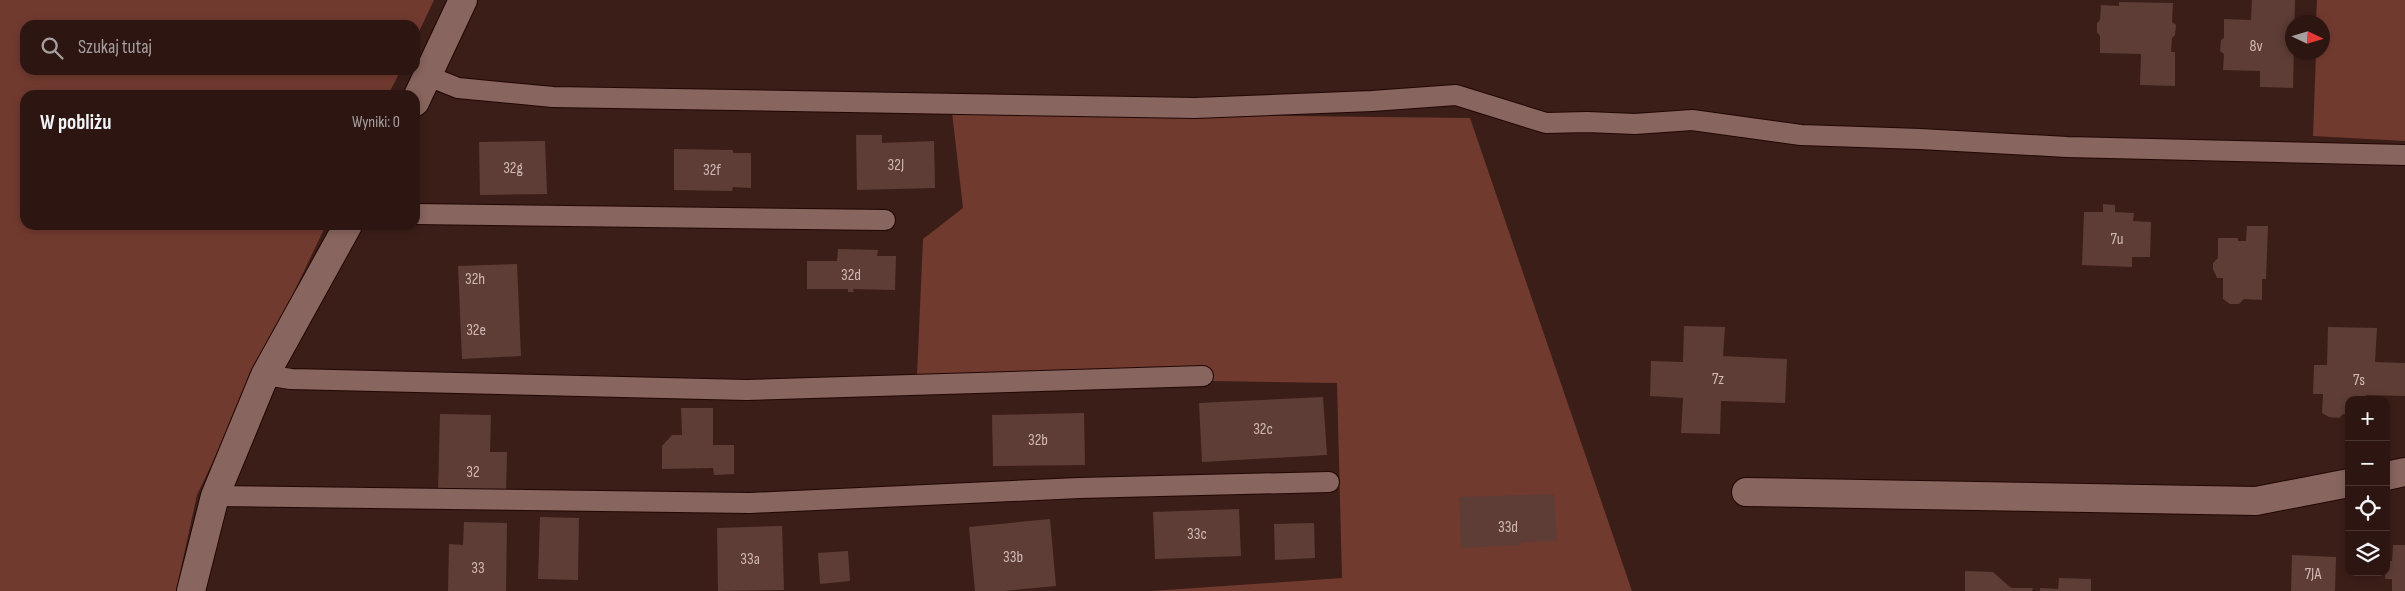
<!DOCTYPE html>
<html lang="pl">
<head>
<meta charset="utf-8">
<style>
  body { margin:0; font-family:"Sofia Sans Condensed",sans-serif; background:#392320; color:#f1f3f6 }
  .controls { position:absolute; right:15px; bottom:15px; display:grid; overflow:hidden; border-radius:10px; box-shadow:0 2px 8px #0003 }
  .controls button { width:45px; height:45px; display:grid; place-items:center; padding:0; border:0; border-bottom:1px solid #483532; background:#2d1612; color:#f1f3f6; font:25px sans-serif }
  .compass { position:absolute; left:2285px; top:15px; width:45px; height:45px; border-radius:50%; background:#2d1612; box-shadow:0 2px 8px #0003; rotate:94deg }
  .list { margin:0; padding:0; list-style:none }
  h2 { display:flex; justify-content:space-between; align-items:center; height:65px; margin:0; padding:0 20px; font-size:21px }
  h2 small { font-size:16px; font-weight:400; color:#a79f9f }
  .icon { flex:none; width:28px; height:28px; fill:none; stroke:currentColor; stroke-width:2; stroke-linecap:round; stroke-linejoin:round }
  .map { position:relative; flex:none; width:2405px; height:591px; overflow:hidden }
  .search { position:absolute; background:#2d1612; box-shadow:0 2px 8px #0003; left:20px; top:20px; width:400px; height:55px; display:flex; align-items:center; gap:12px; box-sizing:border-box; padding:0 18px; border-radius:15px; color:#a79f9f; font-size:19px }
  .panel { position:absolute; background:#2d1612; box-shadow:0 2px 8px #0003; left:20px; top:90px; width:400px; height:140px; border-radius:15px }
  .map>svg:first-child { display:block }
  .green { fill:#713a2f }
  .building { fill:#5e3d36 }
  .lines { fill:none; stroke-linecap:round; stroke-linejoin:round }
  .service-casing { stroke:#210704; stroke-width:22 }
  .minor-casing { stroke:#210704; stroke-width:30 }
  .service { stroke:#88655e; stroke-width:20 }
  .minor { stroke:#88655e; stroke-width:28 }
  .labels { text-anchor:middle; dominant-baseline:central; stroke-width:4; stroke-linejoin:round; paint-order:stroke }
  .number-label { font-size:16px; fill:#d1b9b4 }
</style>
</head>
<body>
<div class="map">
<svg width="2405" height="591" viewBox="0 0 2405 591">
  <rect width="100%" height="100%" fill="#3c1e18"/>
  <path class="green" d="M 0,0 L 434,0 L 415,40 L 415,25 L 25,25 L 25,70 L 401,70 L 388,95 L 25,95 L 25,225 L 326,225 L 197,495 L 176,591 L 0,591 Z
    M 2317,0 L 2405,0 L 2405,141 L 2313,136 L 2316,53 L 2322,52 L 2322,22 L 2316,22 Z
    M 952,112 L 1470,118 L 1632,591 L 1151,591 L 1342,578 L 1337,383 L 917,376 L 923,239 L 963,208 Z"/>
  <path class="building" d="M 2252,0 L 2295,0 L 2293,88 L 2260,87 L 2260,71 L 2223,70 L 2224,54 L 2220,51 L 2221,40 L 2224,38 L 2224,19 L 2251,20 Z
    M 2119,2 L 2173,3 L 2172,22 L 2176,25 L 2175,35 L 2172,38 L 2171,52 L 2175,52 L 2175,86 L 2140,85 L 2141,54 L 2100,53 L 2100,36 L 2097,32 L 2097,23 L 2100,20 L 2101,5 L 2119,6 Z
    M 856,135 L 882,135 L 882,143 L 934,141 L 935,188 L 857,190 Z
    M 545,141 L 547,194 L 480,195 L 479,142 Z
    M 674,149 L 733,150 L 733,153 L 751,153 L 751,188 L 733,187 L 732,191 L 674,190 Z
    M 2103,204 L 2115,205 L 2115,212 L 2134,213 L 2133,221 L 2151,222 L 2150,257 L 2132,257 L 2132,267 L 2082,265 L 2084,212 L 2103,212 Z
    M 2247,226 L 2268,226 L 2266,279 L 2262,279 L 2262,300 L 2244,299 L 2239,304 L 2230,304 L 2223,299 L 2223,278 L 2217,278 L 2213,269 L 2213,263 L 2218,258 L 2218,238 L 2238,238 L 2238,241 L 2246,241 Z
    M 838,249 L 878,250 L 877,256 L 896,256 L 895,290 L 853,289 L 854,292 L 848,292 L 848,289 L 807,289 L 807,261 L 837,261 Z
    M 517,264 L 521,356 L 462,359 L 458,266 Z
    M 1684,326 L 1725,327 L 1723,356 L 1787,359 L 1785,403 L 1721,401 L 1720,434 L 1681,433 L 1683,398 L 1650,396 L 1651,361 L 1683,362 Z
    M 2328,327 L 2377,328 L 2375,362 L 2405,363 L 2405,396 L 2366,395 L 2365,400 L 2349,400 L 2349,414 L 2343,414 L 2339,418 L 2329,417 L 2322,413 L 2323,394 L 2313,394 L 2314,365 L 2327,365 Z
    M 1323,397 L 1327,455 L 1202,462 L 1199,403 Z
    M 681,408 L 713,408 L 713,445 L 734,445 L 734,474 L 714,475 L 713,468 L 662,469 L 662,446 L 672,435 L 682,435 Z
    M 1084,413 L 1085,465 L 993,466 L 992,415 Z
    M 440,414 L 491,415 L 490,452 L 507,452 L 506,494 L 438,493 Z
    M 1554,494 L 1557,541 L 1522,542 L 1521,545 L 1461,548 L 1459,497 Z
    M 1239,509 L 1241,556 L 1155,559 L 1153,512 Z
    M 540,517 L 579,518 L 578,580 L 538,579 Z
    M 1050,519 L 1056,586 L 1004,591 L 975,591 L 969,527 Z
    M 464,522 L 507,523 L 506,591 L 448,591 L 449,544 L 463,545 Z
    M 1314,523 L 1315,558 L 1275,560 L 1274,524 Z
    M 782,526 L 784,590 L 718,591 L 717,528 Z
    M 2393,545 L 2405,545 L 2405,591 L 2392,591 L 2392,579 L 2385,579 L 2386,561 L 2392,561 Z
    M 848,551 L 850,581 L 820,584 L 818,553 Z
    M 2292,555 L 2336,557 L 2335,591 L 2291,591 Z
    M 1965,571 L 1993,572 L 2011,588 L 2033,588 L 2032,591 L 1965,591 Z
    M 2059,578 L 2091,579 L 2091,591 L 2040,591 L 2040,588 L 2058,589 Z"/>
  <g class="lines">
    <g class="service-casing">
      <path id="service" d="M 428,76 L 458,88 L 553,97 L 1195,108 L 1372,101 L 1456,95 L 1546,123 L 1587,122 L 1635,124 L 1692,120 L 1801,135 L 1920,139 L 2067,147 L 2405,155
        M 415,214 L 885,220
        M 265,375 L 291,379 L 747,390 L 1203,376
        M 215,496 L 750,503 L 1079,488 L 1329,482"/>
    </g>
    <g class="minor-casing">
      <path id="minor" d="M 415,102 L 463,0
        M 2386,476 L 2405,472
        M 1746,492 L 2256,501 L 2349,483
        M 191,591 L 215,496 L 265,375 L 348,225"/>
    </g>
    <use href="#service" class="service"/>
    <use href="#minor" class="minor"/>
  </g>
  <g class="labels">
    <g class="number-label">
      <text x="2256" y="46">8v</text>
      <text x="896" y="165">32J</text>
      <text x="513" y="168">32g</text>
      <text x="712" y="170">32f</text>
      <text x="2117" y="239">7u</text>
      <text x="851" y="275">32d</text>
      <text x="475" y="279">32h</text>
      <text x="476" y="330">32e</text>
      <text x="1718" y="379">7z</text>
      <text x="2359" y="380">7s</text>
      <text x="1263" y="429">32c</text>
      <text x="1038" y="440">32b</text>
      <text x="473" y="472">32</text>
      <text x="1508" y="527">33d</text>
      <text x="1197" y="534">33c</text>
      <text x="1013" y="557">33b</text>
      <text x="750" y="559">33a</text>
      <text x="478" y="568">33</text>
      <text x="2313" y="574">7JA</text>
    </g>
  </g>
</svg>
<div class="controls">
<button>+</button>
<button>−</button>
<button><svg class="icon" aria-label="locate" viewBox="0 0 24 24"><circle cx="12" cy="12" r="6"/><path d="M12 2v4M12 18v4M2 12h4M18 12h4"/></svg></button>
<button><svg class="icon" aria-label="layers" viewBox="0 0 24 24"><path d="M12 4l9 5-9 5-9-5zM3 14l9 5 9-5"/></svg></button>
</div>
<svg class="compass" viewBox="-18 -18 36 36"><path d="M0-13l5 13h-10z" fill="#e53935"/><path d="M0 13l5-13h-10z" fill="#a79f9f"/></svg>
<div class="search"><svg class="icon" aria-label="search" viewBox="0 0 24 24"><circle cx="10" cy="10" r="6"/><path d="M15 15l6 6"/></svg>Szukaj tutaj</div>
<section class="panel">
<h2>W pobliżu<small>Wyniki: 0</small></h2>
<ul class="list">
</ul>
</section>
</div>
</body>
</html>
